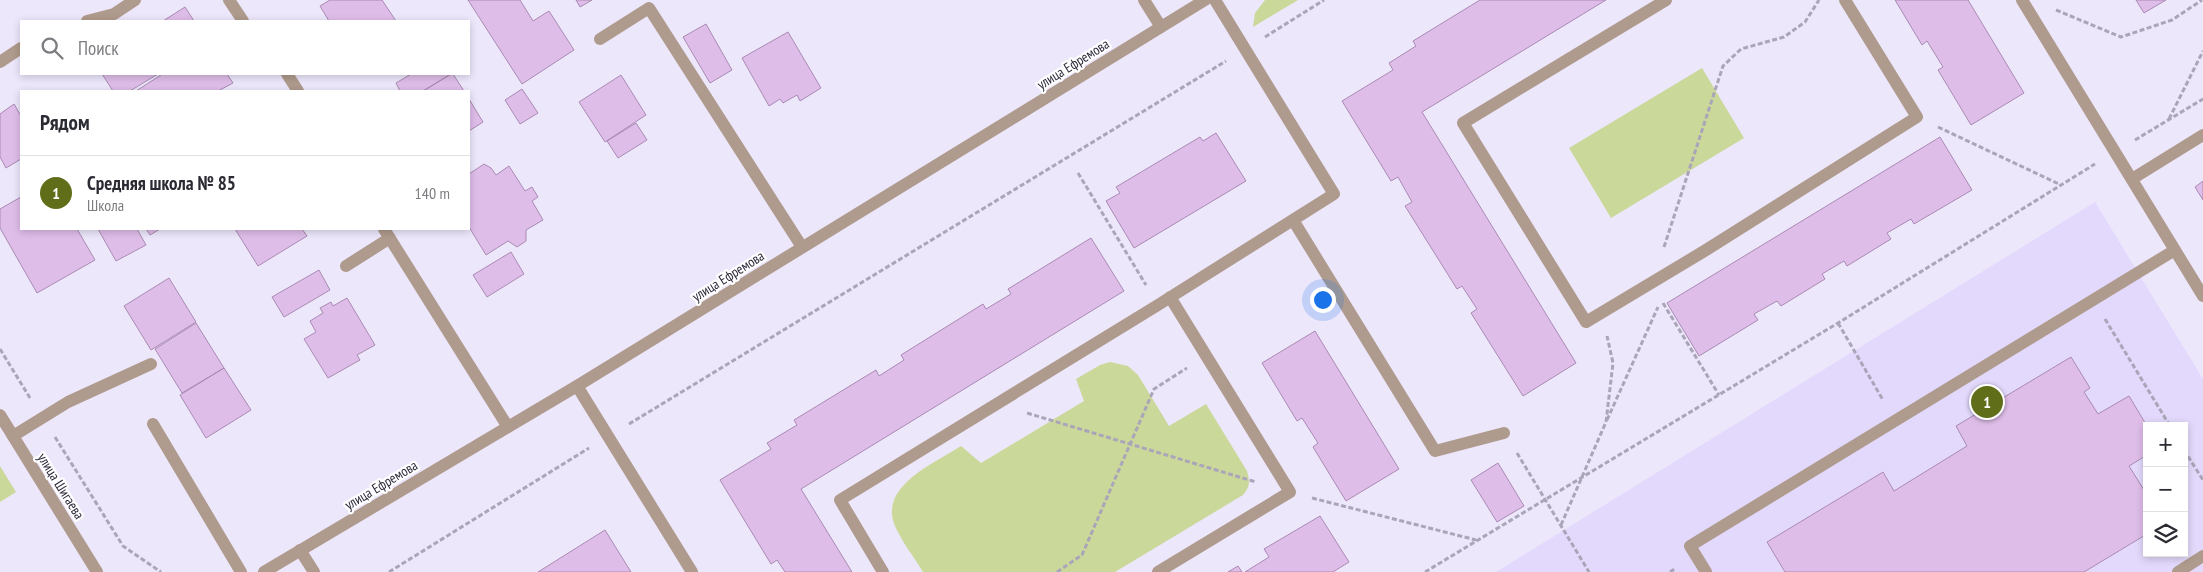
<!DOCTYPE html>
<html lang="ru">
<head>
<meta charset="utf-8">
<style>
  body { margin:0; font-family:"PT Sans Narrow",sans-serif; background:#f7f7f7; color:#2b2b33 }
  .controls { position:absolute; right:15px; bottom:15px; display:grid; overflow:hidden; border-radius:0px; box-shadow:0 2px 8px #0003 }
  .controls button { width:45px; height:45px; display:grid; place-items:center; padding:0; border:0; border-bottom:1px solid #e1e1e2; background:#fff; color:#2b2b33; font:25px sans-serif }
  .you { position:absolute; left:1322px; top:299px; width:18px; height:18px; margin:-12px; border:4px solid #fff; border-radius:50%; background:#1a73e8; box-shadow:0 0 0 8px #1a73e833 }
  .badge { display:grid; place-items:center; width:32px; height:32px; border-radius:50%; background:#616e19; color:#fff; font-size:16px; font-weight:700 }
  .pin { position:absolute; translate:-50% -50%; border:2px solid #fff; box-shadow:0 1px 5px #0006 }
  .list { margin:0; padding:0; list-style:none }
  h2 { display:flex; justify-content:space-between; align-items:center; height:65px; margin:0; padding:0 20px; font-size:21px }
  h2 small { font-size:16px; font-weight:400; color:#7c7c81 }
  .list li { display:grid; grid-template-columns:32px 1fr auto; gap:15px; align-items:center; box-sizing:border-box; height:75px; padding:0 20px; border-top:1px solid #e1e1e2 }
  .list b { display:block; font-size:19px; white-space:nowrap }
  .list p { margin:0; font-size:16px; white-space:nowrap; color:#7c7c81 }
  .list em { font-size:16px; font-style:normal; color:#7c7c81 }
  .icon { flex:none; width:28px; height:28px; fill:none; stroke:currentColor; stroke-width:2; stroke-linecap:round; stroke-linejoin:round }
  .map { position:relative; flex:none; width:2203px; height:572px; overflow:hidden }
  .search { position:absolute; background:#fff; box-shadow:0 2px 8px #0003; left:20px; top:20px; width:450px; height:55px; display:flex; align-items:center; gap:12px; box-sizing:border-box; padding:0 18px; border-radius:0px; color:#7c7c81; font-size:19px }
  .panel { position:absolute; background:#fff; box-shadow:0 2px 8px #0003; left:20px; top:90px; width:450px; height:140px; border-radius:0px }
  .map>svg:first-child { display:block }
  .built { fill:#e3d9fc; fill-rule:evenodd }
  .green { fill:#cad89a }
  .building { fill:#dfbde9; stroke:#a98ab3 }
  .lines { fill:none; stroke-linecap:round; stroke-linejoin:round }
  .path { stroke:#aaa5b9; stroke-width:3; stroke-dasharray:5 2.5; stroke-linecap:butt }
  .service { stroke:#af9b8d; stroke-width:12 }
  .minor { stroke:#af9b8d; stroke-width:12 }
  .tertiary { stroke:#af9b8d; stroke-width:12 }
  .labels { text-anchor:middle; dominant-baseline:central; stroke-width:4.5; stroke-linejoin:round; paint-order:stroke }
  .street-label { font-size:14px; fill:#2c273a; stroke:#fff }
</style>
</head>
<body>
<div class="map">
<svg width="2203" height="572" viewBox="0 0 2203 572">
  <rect width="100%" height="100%" fill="#ede7fc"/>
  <path class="built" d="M 2095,202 L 2203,379 L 2203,572 L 1496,572 ZM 2147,426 L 2184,426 L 2184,553 L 2147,553 Z"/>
  <path class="green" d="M 1265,0 L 1298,0 L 1253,27 L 1255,13 Z
    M 1702,68 L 1744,138 L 1611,218 L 1569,148 Z
    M 1110,362 L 1128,366 L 1138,375 L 1169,426 L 1206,404 L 1247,471 C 1250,482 1250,487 1243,495 L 1115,572 L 923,572 C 914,557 902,542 895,526 C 878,486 935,463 961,446 L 981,463 L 1084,401 L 1076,379 L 1100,365 Z
    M 0,466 L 16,492 L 0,502 Z"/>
  <path class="building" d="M 330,0 L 382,0 L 396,21 L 329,21 L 320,6 Z
    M 468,0 L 520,0 L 533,21 L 549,11 L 574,50 L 522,84 Z
    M 576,0 L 592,0 L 580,7 Z
    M 1480,0 L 1606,0 L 1422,112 L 1576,363 L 1523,396 L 1471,313 L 1477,309 L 1462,286 L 1457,289 L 1405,206 L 1412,202 L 1398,177 L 1391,181 L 1342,101 L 1393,70 L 1389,63 L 1416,46 L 1413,41 Z
    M 1895,0 L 1968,0 L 2024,93 L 1971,125 L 1938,70 L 1943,67 L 1927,41 L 1922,45 Z
    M 2136,0 L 2166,0 L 2144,13 Z
    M 185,7 L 194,21 L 163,21 Z
    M 706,24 L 732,70 L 710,83 L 683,37 Z
    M 788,32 L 821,88 L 800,101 L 797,95 L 783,103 L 780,99 L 769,106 L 742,58 Z
    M 102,74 L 158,74 L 130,91 L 113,91 Z
    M 161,74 L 227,74 L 233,83 L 218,91 L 136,91 L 161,75 Z
    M 411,74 L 451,74 L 423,91 L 400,91 L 396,83 Z
    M 451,74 L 453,74 L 464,91 L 423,91 Z
    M 621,75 L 646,115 L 605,142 L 579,102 Z
    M 522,89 L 538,113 L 520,124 L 505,100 Z
    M 469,99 L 483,122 L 469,131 Z
    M 14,104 L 21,116 L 21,159 L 6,168 L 0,157 L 0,114 Z
    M 636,123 L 647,140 L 618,158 L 607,141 Z
    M 1216,133 L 1246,181 L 1134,248 L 1106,201 L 1120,193 L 1116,187 L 1200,137 L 1203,141 Z
    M 1940,137 L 1972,190 L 1914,224 L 1911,219 L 1887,233 L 1891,239 L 1847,266 L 1844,261 L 1822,274 L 1825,279 L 1781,306 L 1777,301 L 1754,314 L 1758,320 L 1699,356 L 1667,303 Z
    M 484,164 L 491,168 L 496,175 L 509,166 L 525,191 L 532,187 L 538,197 L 532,201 L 543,220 L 526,230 L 526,241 L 517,247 L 508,241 L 486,255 L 469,227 L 469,174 Z
    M 2203,181 L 2203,200 L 2195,187 Z
    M 21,197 L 21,229 L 77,229 L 95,260 L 37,293 L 0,228 L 0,209 Z
    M 98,229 L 137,229 L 146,245 L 116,261 Z
    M 146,229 L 160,229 L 150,235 Z
    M 235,229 L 302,229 L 307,236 L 258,266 Z
    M 1091,238 L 1124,291 L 801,489 L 852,572 L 785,572 L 777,560 L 771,564 L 720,480 L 771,449 L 767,443 L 797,425 L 794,420 L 876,370 L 879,376 L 904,360 L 901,355 L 983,304 L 986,309 L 1011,294 L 1008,289 Z
    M 511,252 L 524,274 L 487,297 L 473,275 Z
    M 319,270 L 330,290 L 284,317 L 272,297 Z
    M 169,278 L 196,322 L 151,350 L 124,306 Z
    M 347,298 L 375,345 L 357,355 L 360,360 L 328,378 L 304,339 L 316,332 L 310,321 L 323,313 L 320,308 L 331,302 L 333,306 Z
    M 196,323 L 224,368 L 182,393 L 155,349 Z
    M 1315,331 L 1399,469 L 1346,501 L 1313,447 L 1318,443 L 1302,418 L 1297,421 L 1262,363 Z
    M 2071,357 L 2090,388 L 2084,392 L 2098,414 L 2129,396 L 2147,426 L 2147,455 L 2129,466 L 2144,490 L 2147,488 L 2147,534 L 2084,572 L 1785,572 L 1767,542 L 1883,472 L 1894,491 L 1967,446 L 1956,426 Z
    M 224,368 L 251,410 L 206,438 L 180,395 Z
    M 1498,463 L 1524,506 L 1497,522 L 1471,480 Z
    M 1320,516 L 1349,562 L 1333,572 L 1245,572 L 1269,557 L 1264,549 Z
    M 605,530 L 631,572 L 538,572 Z
    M 1238,566 L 1242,572 L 1228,572 Z"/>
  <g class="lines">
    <path class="path" d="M 2056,10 L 2121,37 L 2172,20 L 2202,0
      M 1265,37 L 1324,0
      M 2169,119 L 2203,51
      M 1938,127 L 2061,185
      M 2135,140 L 2203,99
      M 1078,173 L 1146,285
      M 1664,247 L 1723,66 L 1741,49 L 1784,37 L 1805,22 L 1819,0
      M 1663,303 L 1719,395
      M 2105,319 L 2170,426
      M 1838,323 L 1883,400
      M 0,349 L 30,398
      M 1027,413 L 1256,482
      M 1607,420 L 1658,307
      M 629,424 L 1226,61
      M 55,437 L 123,546 L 161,572
      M 2184,450 L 2203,480
      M 1517,453 L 1589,572
      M 1312,498 L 1476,540
      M 1561,525 L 1606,422 L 1613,363 L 1607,336
      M 389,572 L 589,448
      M 1057,572 L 1082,555 L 1154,389 L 1187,368
      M 1425,572 L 1838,323 L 2095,164
      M 1670,572 L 1676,568"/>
    <path class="service" d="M 229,0 L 243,21
      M 1144,0 L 1161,27
      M 1666,0 L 1463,123 L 1586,322 L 1706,250 L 1917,117 L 1845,0
      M 2022,0 L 2203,296
      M 87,21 L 114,14 L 135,0
      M 600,39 L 649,8 L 802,247
      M 0,62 L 21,48
      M 287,74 L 298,91
      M 2132,179 L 2203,135
      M 1293,220 L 1435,451 L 1504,433
      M 384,229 L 508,427
      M 346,266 L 390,238
      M 577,386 L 692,572
      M 153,424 L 241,572
      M 13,436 L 68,402 L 151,364
      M 300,550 L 314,572
      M 883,572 L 840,500 L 1158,305 L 1334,194 L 1215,0
      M 1158,572 L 1290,492 L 1170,297
      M 1706,572 L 1690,546 L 2175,250
      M 2178,572 L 2203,556"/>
    <path class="minor" d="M 0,415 L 97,572"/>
    <path class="tertiary" d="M 264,572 L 577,386 L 1205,0"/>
  </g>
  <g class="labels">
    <g class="street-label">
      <text transform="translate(1073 64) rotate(-32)">улица Ефремова</text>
      <text transform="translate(728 276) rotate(-32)">улица Ефремова</text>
      <text transform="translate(381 485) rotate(-31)">улица Ефремова</text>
      <text transform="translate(61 486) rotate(58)">улица Шигаева</text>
    </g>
  </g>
</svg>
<div class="controls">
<button>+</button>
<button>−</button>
<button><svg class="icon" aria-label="layers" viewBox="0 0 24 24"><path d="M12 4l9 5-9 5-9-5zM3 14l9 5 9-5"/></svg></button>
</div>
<div class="you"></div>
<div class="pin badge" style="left:1987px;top:402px">1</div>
<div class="search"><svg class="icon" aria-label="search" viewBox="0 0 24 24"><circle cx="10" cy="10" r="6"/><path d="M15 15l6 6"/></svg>Поиск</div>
<section class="panel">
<h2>Рядом<small></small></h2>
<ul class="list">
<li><span class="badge">1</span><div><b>Средняя школа № 85</b><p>Школа</p></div><em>140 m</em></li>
</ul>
</section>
</div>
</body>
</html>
